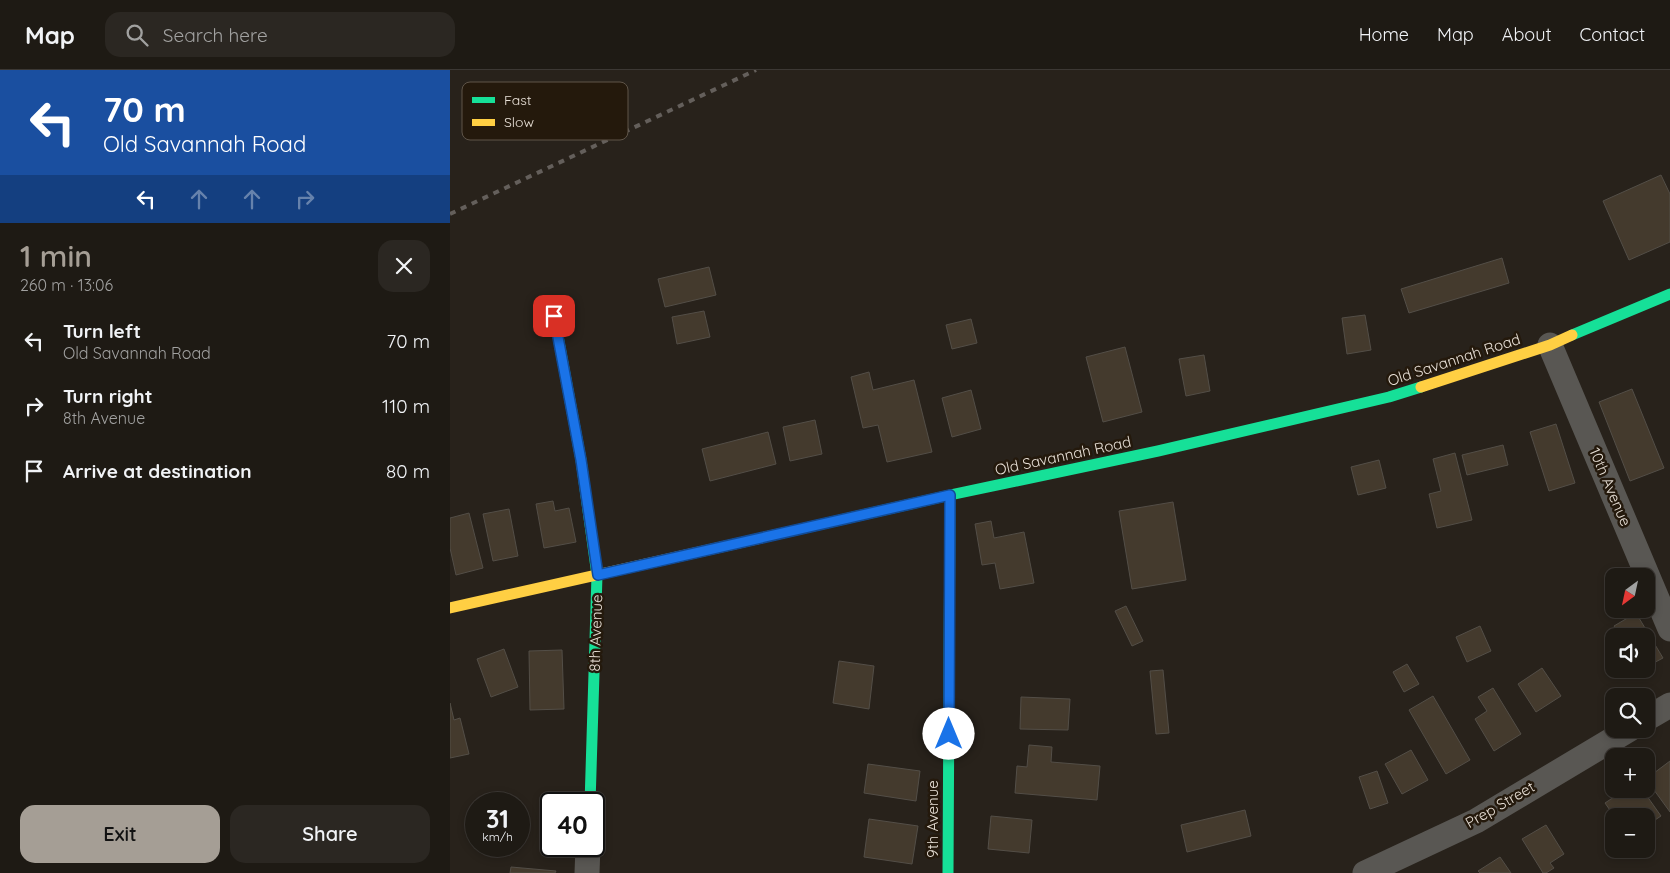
<!DOCTYPE html>
<meta charset="utf-8">
<style>
:root{--surface:#1e1a14;--page:#2b2722;--text:#f1f3f6;--muted:#a1a1a0;--line:#3c3834;--accent:#a59e95}
body{margin:0;font-family:Quicksand,sans-serif;background:var(--page);color:var(--text);height:100vh;display:flex;flex-direction:column;font-size:19px;white-space:nowrap}
*{box-sizing:border-box;margin:0}
p{font-size:16px;color:var(--muted)}
.icon{flex:none;width:28px;height:28px;fill:none;stroke:currentColor;stroke-width:2;stroke-linecap:round;stroke-linejoin:round}
.map{position:relative;flex:1;overflow:hidden}
.drawer{display:flex;flex-direction:column;background:var(--surface);width:450px}
.drawer>*{flex:none}
.guide{background:#1a4fa0;color:#fff;overflow:hidden}
.needle{width:32px;rotate:213deg}
.controls{position:absolute;left:1155px;top:498px;display:grid;gap:10px}
.controls a{display:grid;place-items:center;width:50px;height:50px;border-radius:10px;background:var(--surface);box-shadow:0 2px 8px #0003,0 0 0 1px var(--line);font-size:25px}
.speed{position:absolute;left:15px;top:722px;display:flex;gap:10px;font-size:25px;font-weight:700;text-align:center}
.speed>*{display:grid;place-content:center;width:65px;height:65px;border-radius:50%;background:var(--surface);box-shadow:0 2px 8px #0003,0 0 0 1px var(--line);line-height:1}
.speed small{font-size:12px;font-weight:400}
.speed .limit{border:2px solid #111;border-radius:8px;background:#fff;color:#111}
.pin{position:absolute;display:grid;place-items:center;width:42px;height:42px;color:#fff;margin:-21px;border-radius:10px;box-shadow:0 2px 8px #0006}
.me{position:absolute;width:55px;margin:-28px;rotate:0deg;stroke-linejoin:round;filter:drop-shadow(0 0 4px #0008)}
.turn{display:flex;align-items:center;gap:18px;height:105px;padding:0 20px;font-size:22px}
.turn .icon{width:65px;height:65px;stroke-width:2.5}
.turn b{display:block;font-size:35px;line-height:42px}
.lanes{display:flex;align-items:center;height:48px;padding:0 20px;background:#0003;justify-content:center;gap:25px;direction:ltr}
.lanes .off{opacity:.35}
.round{display:grid;place-items:center;flex:none;width:52px;height:52px;border-radius:15px;background:var(--page)}
.summary{display:flex;align-items:center;justify-content:space-between;height:85px;padding:0 20px}
h1{font-size:30px;font-weight:600;line-height:38px;color:var(--accent)}
.primary-button{display:flex;gap:10px;margin-top:auto;padding:10px 20px}
.primary-button a{flex:1;height:58px;border-radius:15px;background:var(--accent);color:#111;font-size:20px;font-weight:600;line-height:58px;text-align:center}
.primary-button a+a{background:var(--page);color:var(--text)}
ul{padding:0;list-style:none}
li{display:flex;align-items:center;gap:15px;height:65px;padding:0 20px}
li div{flex:1}
li b{display:block;font-size:19px}
li em{font-style:normal}
header{display:flex;align-items:center;gap:30px;box-sizing:border-box;height:70px;padding:0 25px;background:var(--surface);border-bottom:1px solid var(--line)}
header strong{font-size:24px}
nav{display:flex;gap:28px;margin-inline-start:auto;font-size:18px}
.search{width:350px;height:45px;background:var(--page);display:flex;align-items:center;gap:12px;box-sizing:border-box;padding:0 18px;border-radius:15px;color:var(--muted);font-size:19px}
main{display:flex;flex:1;min-height:0}
.map>svg:first-child{display:block}
.building{fill:#443a2d;stroke:#534e47}
.lines{fill:none;stroke-linecap:round;stroke-linejoin:round}
.street{stroke:#595753;stroke-width:25}
.fast{stroke:#16e098;stroke-width:11}
.slow{stroke:#ffcf43;stroke-width:11}
.rail{stroke:#645f5b;stroke-width:4;stroke-dasharray:6 6;stroke-linecap:butt}
.route-casing{stroke:#114b97;stroke-width:12}
.route{stroke:#1a73e8;stroke-width:9}
.labels{text-anchor:middle;stroke-width:5;stroke-linejoin:round;paint-order:stroke}
.street-label{font-size:15px;fill:#e8e0d7;stroke:#24190c}
.key{fill:#24190c;stroke:#5f5549;stroke-width:1}
.key-label{font-size:14px;fill:#e8e0d7}
</style>
<header>
<strong>Map</strong>
<div class="search"><svg class="icon" aria-label="search" viewBox="0 0 24 24"><circle cx="10" cy="10" r="6"/><path d="M15 15l6 6"/></svg>Search here</div>
<nav><a>Home</a><a>Map</a><a>About</a><a>Contact</a></nav>
</header>
<main>
<section class="drawer">
<div class="guide">
<div class="turn"><svg class="icon" aria-label="left" viewBox="0 0 24 24"><path d="M17 20v-9H6M10 6l-5 5 5 5"/></svg><div><b>70 m</b>Old Savannah Road</div></div>
<div class="lanes"><svg class="icon" aria-label="left" viewBox="0 0 24 24"><path d="M17 20v-9H6M10 6l-5 5 5 5"/></svg><svg class="icon off" aria-label="ahead" viewBox="0 0 24 24"><path d="M12 20V5M6 11l6-6 6 6"/></svg><svg class="icon off" aria-label="ahead" viewBox="0 0 24 24"><path d="M12 20V5M6 11l6-6 6 6"/></svg><svg class="icon off" aria-label="right" viewBox="0 0 24 24"><path d="M7 20v-9h11M14 6l5 5-5 5"/></svg></div>
</div>
<div class="summary"><div><h1>1 min</h1><p>260 m · 13:06</p></div><a class="round"><svg class="icon" aria-label="close" viewBox="0 0 24 24"><path d="M6 6l12 12M18 6L6 18"/></svg></a></div>
<ul>
<li><svg class="icon" aria-label="left" viewBox="0 0 24 24"><path d="M17 20v-9H6M10 6l-5 5 5 5"/></svg><div><b>Turn left</b><p>Old Savannah Road</p></div><em>70 m</em></li>
<li><svg class="icon" aria-label="right" viewBox="0 0 24 24"><path d="M7 20v-9h11M14 6l5 5-5 5"/></svg><div><b>Turn right</b><p>8th Avenue</p></div><em>110 m</em></li>
<li><svg class="icon" aria-label="arrive" viewBox="0 0 24 24"><path d="M6 21V4h12l-3 4 3 4H6"/></svg><div><b>Arrive at destination</b></div><em>80 m</em></li>
</ul>
<div class="primary-button"><a>Exit</a><a>Share</a></div>
</section>
<div class="map">
<svg width="1220" height="803" viewBox="0 0 1220 803">
<rect width="100%" height="100%" fill="#28221b"/>
<!-- building -->
<path class="building" d="M 1211,105 L 1220,124 L 1220,172 L 1179,190 L 1153,131 Z
M 1052,188 L 1059,213 L 959,243 L 951,219 Z
M 259,197 L 266,225 L 215,237 L 208,209 Z
M 254,241 L 260,267 L 227,274 L 222,247 Z
M 915,245 L 921,280 L 897,284 L 892,248 Z
M 521,249 L 527,273 L 502,279 L 496,255 Z
M 675,277 L 692,342 L 653,352 L 636,287 Z
M 754,285 L 760,321 L 736,326 L 729,289 Z
M 419,302 L 423,320 L 464,310 L 482,382 L 437,392 L 428,355 L 413,358 L 401,307 Z
M 1182,319 L 1214,398 L 1180,411 L 1149,332 Z
M 521,320 L 531,359 L 502,367 L 492,328 Z
M 365,350 L 372,384 L 340,391 L 333,357 Z
M 1106,354 L 1125,413 L 1099,421 L 1080,362 Z
M 318,362 L 326,394 L 260,411 L 252,379 Z
M 1053,375 L 1058,395 L 1017,405 L 1012,385 Z
M 1005,383 L 1022,450 L 987,458 L 979,424 L 991,421 L 983,389 Z
M 929,390 L 936,418 L 908,425 L 901,397 Z
M 103,431 L 105,441 L 119,438 L 126,472 L 94,478 L 86,434 Z
M 723,432 L 736,510 L 682,519 L 669,441 Z
M 59,439 L 68,486 L 43,491 L 33,444 Z
M 19,443 L 33,498 L 6,505 L 0,478 L 0,448 Z
M 541,451 L 544,468 L 574,462 L 584,513 L 550,519 L 545,493 L 532,495 L 525,454 Z
M 676,536 L 693,571 L 682,576 L 665,541 Z
M 1186,543 L 1213,588 L 1196,597 L 1196,566 L 1170,566 L 1164,556 Z
M 1030,556 L 1041,581 L 1017,592 L 1006,567 Z
M 54,579 L 68,617 L 41,627 L 27,589 Z
M 112,580 L 114,639 L 80,640 L 79,581 Z
M 389,591 L 424,596 L 419,639 L 383,633 Z
M 957,594 L 969,614 L 954,622 L 943,602 Z
M 1092,598 L 1111,626 L 1086,642 L 1068,614 Z
M 713,600 L 719,663 L 706,664 L 700,601 Z
M 1043,618 L 1071,664 L 1044,681 L 1025,649 L 1037,641 L 1028,627 Z
M 983,626 L 1020,690 L 996,704 L 959,640 Z
M 571,627 L 620,629 L 618,660 L 570,659 Z
M 0,633 L 4,650 L 10,648 L 19,684 L 0,688 Z
M 579,675 L 602,677 L 601,692 L 650,696 L 647,730 L 565,723 L 567,696 L 577,697 Z
M 961,680 L 978,710 L 952,724 L 935,694 Z
M 1220,691 L 1220,742 L 1196,709 Z
M 418,694 L 470,701 L 466,731 L 414,723 Z
M 927,701 L 938,733 L 920,739 L 909,707 Z
M 1176,719 L 1192,719 L 1211,746 L 1196,756 L 1196,746 L 1164,746 L 1155,733 Z
M 795,740 L 801,766 L 737,782 L 731,755 Z
M 541,746 L 582,750 L 579,783 L 538,779 Z
M 419,749 L 468,756 L 462,794 L 414,787 Z
M 1096,755 L 1114,784 L 1100,793 L 1104,798 L 1096,803 L 1093,803 L 1072,769 Z
M 1050,787 L 1061,803 L 1030,803 L 1028,801 Z
M 61,797 L 106,801 L 105,803 L 60,803 Z"/>
<g class="lines">
<!-- street -->
<path class="street" d="M 1100,275 L 1220,559
M 1196,649 L 1220,635
M 137,803 L 138,776
M 915,803 L 1026,751 L 1180,659"/>
<!-- fast -->
<path class="fast" d="M 104,245 L 131,390 L 147,505 L 140,734
M 1122,265 L 1220,224
M 333,463 L 500,425 L 708,381 L 939,327 L 971,317
M 498,803 L 500,425"/>
<!-- slow -->
<path class="slow" d="M 971,317 L 1100,275 L 1122,265
M 0,538 L 333,463"/>
<!-- rail -->
<path class="rail" d="M 0,144 L 306,0"/>
</g>
<g class="lines">
<!-- route casing -->
<g class="route-casing">
<path id="route" d="M 104,246 L 131,390 L 148,505 L 500,425 L 499,664"/>
</g>
<!-- route -->
<use href="#route" class="route"/>
</g>
<g class="labels">
<!-- street labels -->
<g class="street-label">
<text transform="translate(1004 290) rotate(-18)" y="5">Old Savannah Road</text>
<text transform="translate(613 386) rotate(-12)" y="5">Old Savannah Road</text>
<text transform="translate(1160 417) rotate(67)" y="5">10th Avenue</text>
<text transform="translate(146 563) rotate(-88)" y="5">8th Avenue</text>
<text transform="translate(1050 735) rotate(-30)" y="5">Prep Street</text>
<text transform="translate(483 749) rotate(-90)" y="5">9th Avenue</text>
</g>
</g>
<!-- legend -->
<rect x="12" y="12" width="166" height="58" rx="8" class="key"/>
<rect x="22" y="27" width="23" height="6" fill="#16e098"/>
<rect x="22" y="49" width="23" height="7" fill="#ffcf43"/>
<g class="key-label">
<text x="54" y="35">Fast</text>
<text x="54" y="57">Slow</text>
</g>
</svg>
<div class="controls">
<a><svg class="needle" viewBox="-14 -14 28 28"><path d="M0-13l5 13h-10z" fill="#e53935"/><path d="M0 13l5-13h-10z" fill="#a1a1a0"/></svg></a>
<a><svg class="icon" aria-label="sound" viewBox="0 0 24 24"><path d="M4 9h4l5-4v14l-5-4H4zM17 9q2 3 0 6"/></svg></a>
<a><svg class="icon" aria-label="search" viewBox="0 0 24 24"><circle cx="10" cy="10" r="6"/><path d="M15 15l6 6"/></svg></a>
<a>+</a>
<a>−</a>
</div>
<div class="speed"><div>31<small>km/h</small></div><div class="limit">40</div></div>
<div class="pin" style="left:104px;top:246px;background:#d93025"><svg class="icon" aria-label="arrive" viewBox="0 0 24 24"><path d="M6 21V4h12l-3 4 3 4H6"/></svg></div>
<svg class="me" style="left:499px;top:664px" viewBox="-20 -20 40 40"><circle r="19" fill="#fff"/><path d="M0-13L10 11 0 6-10 11z" fill="#1a73e8"/></svg>
</div>
</main>
